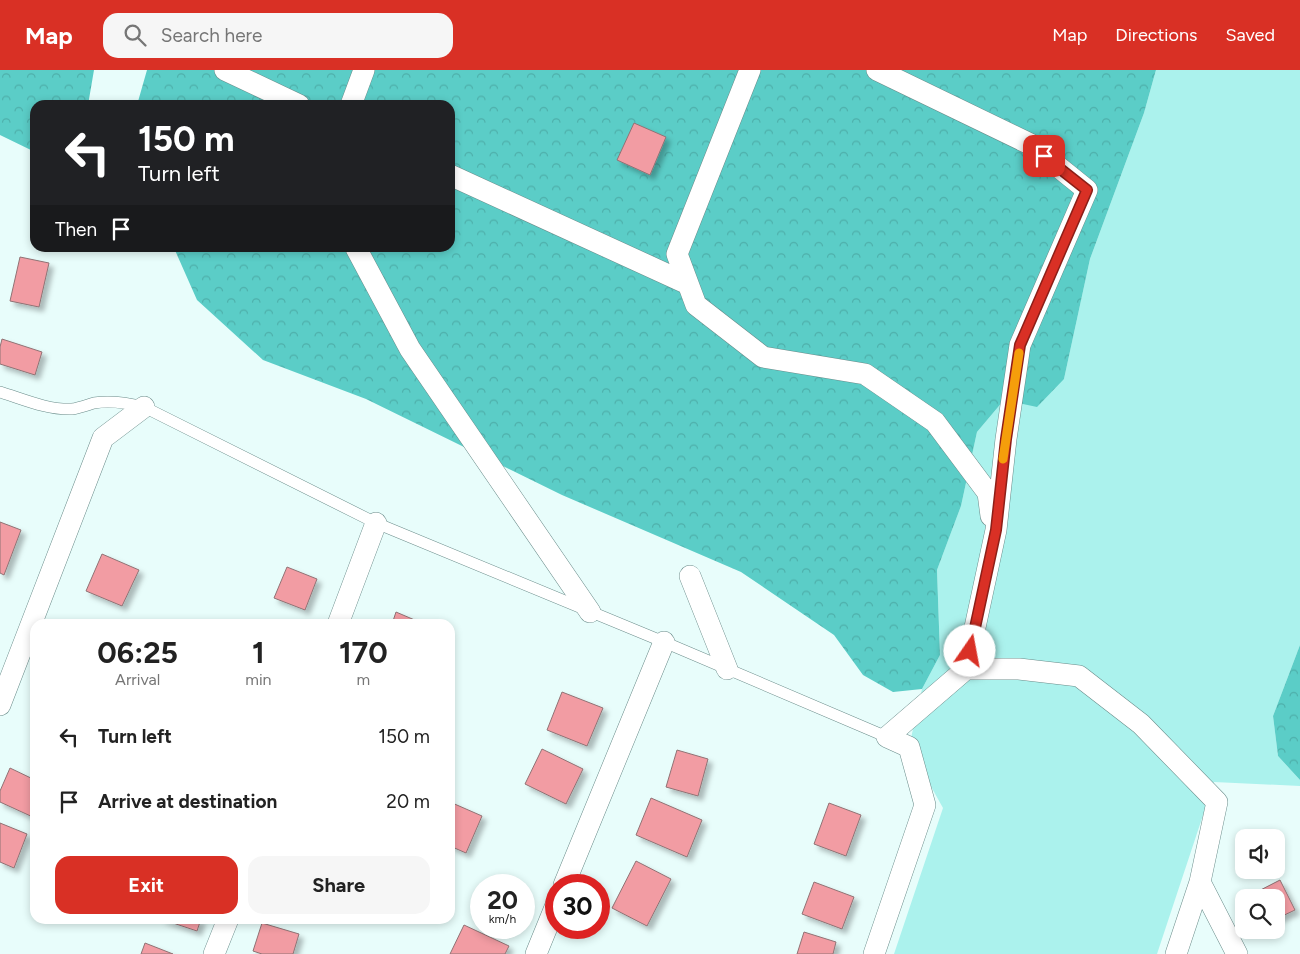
<!DOCTYPE html>
<style>
:root{--surface:#fff;--page:#f6f6f6;--text:#222;--muted:#767676;--accent:#d93025}
body{margin:0;font-family:Figtree,sans-serif;background:var(--page);color:var(--text);height:100vh;display:flex;flex-direction:column;font-size:19px;white-space:nowrap}
*{box-sizing:border-box;margin:0}
p{font-size:16px;color:var(--muted)}
.icon{flex:none;width:28px;height:28px;fill:none;stroke:currentColor;stroke-width:2;stroke-linecap:round;stroke-linejoin:round}
.map{position:relative;flex:1;overflow:hidden}
.drawer{position:absolute;left:30px;top:549px;width:425px;height:305px;display:flex;flex-direction:column;background:var(--surface);border-radius:15px;box-shadow:0 2px 8px #0003}
.drawer>*{flex:none}
.banner{position:absolute;left:30px;top:30px;width:425px;height:152px;border-radius:15px;box-shadow:0 2px 8px #0003;background:#202124;color:#fff;overflow:hidden}
.fabs{position:absolute;left:1235px;top:759px;display:grid;gap:10px}
.fabs a{display:grid;place-items:center;width:50px;height:50px;border-radius:10px;background:var(--surface);box-shadow:0 2px 8px #0003;font-size:25px}
.speed{position:absolute;left:470px;top:804px;display:flex;gap:10px;font-size:25px;font-weight:700;text-align:center}
.speed>*{display:grid;place-content:center;width:65px;height:65px;border-radius:50%;background:var(--surface);box-shadow:0 2px 8px #0003;line-height:1}
.speed small{font-size:12px;font-weight:400}
.speed .limit{border:8px solid #d22;background:#fff;color:#111}
.pin{position:absolute;display:grid;place-items:center;width:42px;height:42px;color:#fff;margin:-21px;border-radius:10px;box-shadow:0 2px 8px #0006}
.me{position:absolute;width:55px;margin:-28px;rotate:12deg;stroke-linejoin:round;filter:drop-shadow(0 0 4px #0008)}
.turn{display:flex;align-items:center;gap:18px;height:105px;padding:0 25px;font-size:22px}
.turn .icon{width:65px;height:65px;stroke-width:2.5}
.turn b{display:block;font-size:35px;line-height:42px}
.then{display:flex;align-items:center;height:48px;padding:0 25px;background:#0003;gap:10px;font-size:19px}
.eta{display:flex;justify-content:space-evenly;align-items:center;height:85px;text-align:center}
.eta b{font-size:30px;font-weight:700;line-height:35px}
.button{display:flex;gap:10px;margin-top:auto;padding:10px 25px}
.button a{flex:1;height:58px;border-radius:15px;background:var(--accent);color:#fff;font-size:20px;font-weight:700;line-height:58px;text-align:center}
.button a+a{background:var(--page);color:var(--text)}
ul{padding:0;list-style:none}
li{display:flex;align-items:center;gap:15px;height:65px;padding:0 25px}
li div{flex:1}
li b{display:block;font-size:19px}
li em{font-style:normal}
header{display:flex;align-items:center;gap:30px;box-sizing:border-box;height:70px;padding:0 25px;background:var(--accent);color:#fff}
header strong{font-size:24px}
nav{display:flex;gap:28px;margin-inline-start:auto;font-size:18px}
.search{width:350px;height:45px;background:var(--page);display:flex;align-items:center;gap:12px;box-sizing:border-box;padding:0 18px;border-radius:15px;color:var(--muted);font-size:19px}
.map>svg:first-child{display:block}
.grass{fill:#abf2ed}
.forest{fill:url(#forest-crowns)}
.building{fill:#f29ca3;stroke:#907274;filter:url(#shadow)}
.lines{fill:none;stroke-linecap:round;stroke-linejoin:round}
.lane-casing{stroke:#6a8c8a;stroke-width:12}
.street-casing{stroke:#6a8c8a;stroke-width:22}
.lane{stroke:#fff;stroke-width:11}
.street{stroke:#fff;stroke-width:21}
.route-casing{stroke:#8d1f18;stroke-width:12}
.route{stroke:#d93025;stroke-width:9}
.slow{stroke:#f59e0b;stroke-width:9}
</style>
<header>
<strong>Map</strong>
<div class="search"><svg class="icon" aria-label="search" viewBox="0 0 24 24"><circle cx="10" cy="10" r="6"/><path d="M15 15l6 6"/></svg>Search here</div>
<nav><a>Map</a><a>Directions</a><a>Saved</a></nav>
</header>
<div class="map">
<svg width="1300" height="884" viewBox="0 0 1300 884">
<defs>
<pattern id="forest-crowns" width="20" height="18" patternUnits="userSpaceOnUse" patternTransform="scale(1.25)"><rect width="20" height="18" fill="#5bcdc7"/><path d="M2 6a3 3 0 1 1 6 0M12 15a3 3 0 1 1 6 0" fill="none" stroke="#4eafaa"/></pattern>
<filter id="shadow"><feDropShadow dx="4.5" dy="4.5" stdDeviation="2.5" flood-color="#0004"/></filter>
</defs>
<rect width="100%" height="100%" fill="#e8fdfb"/>
<!-- grass -->
<path class="grass" d="M 1156,0 L 1300,0 L 1300,575 L 1273,646 L 1278,686 L 1300,710 L 1300,716 L 1214,712 L 1157,884 L 894,884 L 943,738 L 909,677 L 922,619 L 940,585 L 937,500 L 961,436 L 977,362 L 1004,330 L 1064,309 L 1090,189 L 1144,43 Z"/>
<!-- forest -->
<path class="forest" d="M 0,0 L 94,0 L 88,35 L 35,35 L 35,82 L 0,65 Z
M 147,0 L 1156,0 L 1144,43 L 1090,189 L 1064,309 L 1037,337 L 1004,330 L 977,362 L 961,436 L 937,500 L 940,585 L 922,619 L 893,622 L 863,605 L 834,565 L 741,502 L 562,425 L 366,329 L 263,290 L 197,230 L 174,178 L 450,178 L 450,35 L 137,35 Z
M 1300,575 L 1300,710 L 1278,686 L 1273,646 Z"/>
<!-- building -->
<path class="building" d="M 634,53 L 666,67 L 650,105 L 617,90 Z
M 20,187 L 49,193 L 39,237 L 10,231 Z
M 2,269 L 42,282 L 35,305 L 0,294 L 0,277 Z
M 0,452 L 21,460 L 4,505 L 0,503 Z
M 102,484 L 139,500 L 122,536 L 86,521 Z
M 287,497 L 317,509 L 305,540 L 274,528 Z
M 396,542 L 424,554 L 392,554 Z
M 562,622 L 603,638 L 587,676 L 547,660 Z
M 542,679 L 583,699 L 566,734 L 525,714 Z
M 677,680 L 708,689 L 698,726 L 666,717 Z
M 10,698 L 35,710 L 35,748 L 0,732 L 0,721 Z
M 651,728 L 702,750 L 687,787 L 636,765 Z
M 450,732 L 482,746 L 466,783 L 450,776 Z
M 829,733 L 861,745 L 846,786 L 814,774 Z
M 0,753 L 27,764 L 14,798 L 0,792 Z
M 636,791 L 671,809 L 647,856 L 612,838 Z
M 1280,810 L 1295,840 L 1276,849 L 1276,828 L 1245,828 Z
M 814,812 L 854,827 L 842,859 L 802,844 Z
M 161,849 L 201,849 L 197,861 Z
M 262,853 L 299,864 L 293,884 L 262,884 L 253,881 Z
M 464,855 L 509,876 L 505,884 L 450,884 Z
M 804,862 L 836,872 L 833,884 L 797,884 Z
M 145,873 L 173,884 L 141,884 Z"/>
<g class="lines">
<!-- lane casing -->
<g class="lane-casing">
<path id="lane" d="M 0,322 C 23,329 47,340 72,339 C 79,338 87,335 94,333 C 111,330 128,333 144,337 L 376,453 L 664,572 L 887,667"/>
</g>
<!-- street casing -->
<g class="street-casing">
<path id="street" d="M 225,0 L 299,35
M 750,0 L 677,184 L 696,235 L 763,287 L 865,304 L 935,352 L 988,423 L 991,446
M 351,35 L 364,0
M 450,105 L 688,214
M 356,178 L 410,279 L 590,542
M 690,506 L 727,599
M 338,554 L 376,453
M 966,599 L 1019,599 L 1079,606 L 1141,654 L 1217,732 L 1200,812 L 1237,884
M 0,635 L 103,368 L 144,337
M 564,815 L 664,572
M 214,884 L 228,849
M 536,884 L 556,835
M 874,884 L 925,735 L 909,677 L 887,667 L 966,599 L 996,460 L 1006,369 L 1020,275 L 1087,120 L 1030,74 L 877,0
M 1176,884 L 1200,812"/>
</g>
<!-- lane -->
<use href="#lane" class="lane"/>
<!-- street -->
<use href="#street" class="street"/>
</g>
<g class="lines">
<!-- route casing -->
<g class="route-casing">
<path id="route" d="M 970,581 L 996,460 L 1006,369 L 1020,275 L 1087,120 L 1044,86"/>
</g>
<!-- route -->
<use href="#route" class="route"/>
<!-- slow -->
<path class="slow" d="M 1003,389 L 1019,283"/>
</g>
</svg>
<div class="fabs">
<a><svg class="icon" aria-label="sound" viewBox="0 0 24 24"><path d="M4 9h4l5-4v14l-5-4H4zM17 9q2 3 0 6"/></svg></a>
<a><svg class="icon" aria-label="search" viewBox="0 0 24 24"><circle cx="10" cy="10" r="6"/><path d="M15 15l6 6"/></svg></a>
</div>
<div class="speed"><div>20<small>km/h</small></div><div class="limit">30</div></div>
<div class="pin" style="left:1044px;top:86px;background:#d93025"><svg class="icon" aria-label="arrive" viewBox="0 0 24 24"><path d="M6 21V4h12l-3 4 3 4H6"/></svg></div>
<svg class="me" style="left:970px;top:581px" viewBox="-20 -20 40 40"><circle r="19" fill="#fff"/><path d="M0-13L10 11 0 6-10 11z" fill="#d93025"/></svg>
<div class="banner">
<div class="turn"><svg class="icon" aria-label="left" viewBox="0 0 24 24"><path d="M17 20v-9H6M10 6l-5 5 5 5"/></svg><div><b>150 m</b>Turn left</div></div>
<div class="then">Then<svg class="icon" aria-label="arrive" viewBox="0 0 24 24"><path d="M6 21V4h12l-3 4 3 4H6"/></svg></div>
</div>
<section class="drawer">
<div class="eta">
<div><b>06:25</b><p>Arrival</p></div>
<div><b>1</b><p>min</p></div>
<div><b>170</b><p>m</p></div>
</div>
<ul>
<li><svg class="icon" aria-label="left" viewBox="0 0 24 24"><path d="M17 20v-9H6M10 6l-5 5 5 5"/></svg><div><b>Turn left</b></div><em>150 m</em></li>
<li><svg class="icon" aria-label="arrive" viewBox="0 0 24 24"><path d="M6 21V4h12l-3 4 3 4H6"/></svg><div><b>Arrive at destination</b></div><em>20 m</em></li>
</ul>
<div class="button"><a>Exit</a><a>Share</a></div>
</section>
</div>
